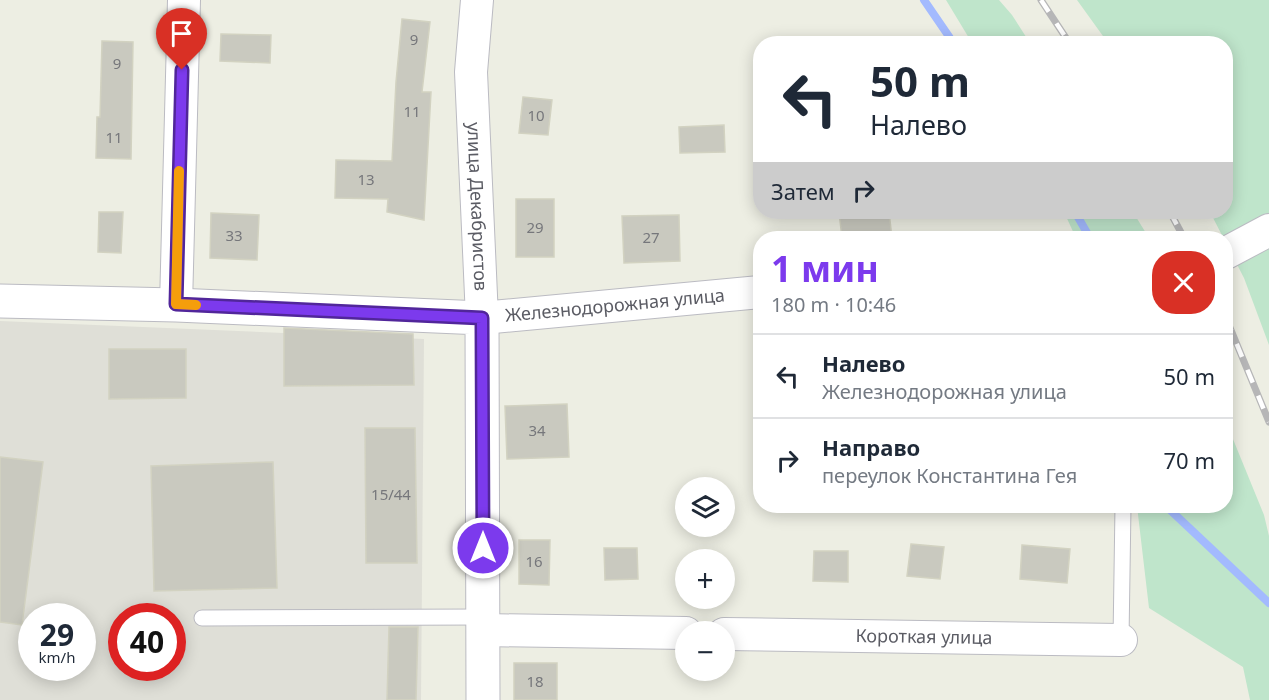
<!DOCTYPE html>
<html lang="ru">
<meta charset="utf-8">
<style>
:root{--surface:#fff;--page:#f2f2f3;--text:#1f2937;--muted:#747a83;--line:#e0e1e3;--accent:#7c3aed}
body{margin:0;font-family:"Noto Sans",sans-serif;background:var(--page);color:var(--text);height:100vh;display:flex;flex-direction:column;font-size:22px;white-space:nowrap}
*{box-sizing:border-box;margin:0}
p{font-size:20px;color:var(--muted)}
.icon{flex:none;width:33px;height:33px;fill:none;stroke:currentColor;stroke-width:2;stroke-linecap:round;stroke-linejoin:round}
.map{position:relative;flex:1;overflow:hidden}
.sheet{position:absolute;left:753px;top:231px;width:480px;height:282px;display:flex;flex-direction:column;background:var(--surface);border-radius:24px;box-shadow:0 3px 15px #0003}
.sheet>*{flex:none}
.hud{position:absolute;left:753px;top:36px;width:480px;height:183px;border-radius:24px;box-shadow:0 3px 15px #0003;background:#fff;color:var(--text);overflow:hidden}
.tools{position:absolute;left:675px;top:477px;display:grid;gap:12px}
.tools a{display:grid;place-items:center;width:60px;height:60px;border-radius:50%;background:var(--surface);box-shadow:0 3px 15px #0003;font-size:30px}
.speed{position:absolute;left:18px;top:603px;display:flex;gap:12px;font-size:30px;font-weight:700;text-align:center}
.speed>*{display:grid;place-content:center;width:78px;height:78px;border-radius:50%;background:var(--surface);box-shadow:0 3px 15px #0003;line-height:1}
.speed small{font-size:15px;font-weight:400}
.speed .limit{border:9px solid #d22;background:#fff;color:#111}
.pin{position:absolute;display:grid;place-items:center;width:51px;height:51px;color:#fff;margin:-62px -26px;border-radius:50% 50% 50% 0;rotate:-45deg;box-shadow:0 0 6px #0007}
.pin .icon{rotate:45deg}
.me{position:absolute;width:66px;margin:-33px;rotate:0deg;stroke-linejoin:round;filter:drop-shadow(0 0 4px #0008)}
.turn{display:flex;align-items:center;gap:21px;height:126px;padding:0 18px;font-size:27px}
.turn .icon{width:78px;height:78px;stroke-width:2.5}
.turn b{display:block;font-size:42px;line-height:51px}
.then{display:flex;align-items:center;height:57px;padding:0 18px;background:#0003;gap:12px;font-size:22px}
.round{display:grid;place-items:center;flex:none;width:63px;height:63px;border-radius:24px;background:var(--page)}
.head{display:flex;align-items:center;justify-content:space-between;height:102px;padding:0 18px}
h1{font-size:36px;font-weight:700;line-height:45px;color:var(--accent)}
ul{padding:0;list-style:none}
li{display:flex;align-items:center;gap:18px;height:84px;padding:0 18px;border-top:2px solid var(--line)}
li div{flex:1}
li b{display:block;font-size:22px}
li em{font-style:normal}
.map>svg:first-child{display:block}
.industrial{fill:#dfdfd7;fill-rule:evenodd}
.green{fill:#bfe5cb}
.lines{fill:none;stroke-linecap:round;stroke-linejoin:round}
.stream{stroke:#a3bafe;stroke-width:8}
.building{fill:#c9c9bf;stroke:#d2d2c1;stroke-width:1.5}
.service-casing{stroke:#bbbbc2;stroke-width:17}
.minor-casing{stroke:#bbbbc2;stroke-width:34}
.tertiary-casing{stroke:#bbbbc2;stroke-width:35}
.service{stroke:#fff;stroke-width:15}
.minor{stroke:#fff;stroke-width:32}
.tertiary{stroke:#fff;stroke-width:33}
.rail-casing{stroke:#b6b6b7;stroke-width:7}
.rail{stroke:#fff;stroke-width:4.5;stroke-dasharray:14;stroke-linecap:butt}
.route-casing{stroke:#51269a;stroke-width:15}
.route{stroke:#7c3aed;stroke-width:10}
.slow{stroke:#f59e0b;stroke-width:10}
.labels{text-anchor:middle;stroke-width:4.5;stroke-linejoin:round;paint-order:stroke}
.number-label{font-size:15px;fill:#76777b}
.street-label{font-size:18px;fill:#5b5c64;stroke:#fff}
</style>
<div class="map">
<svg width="1269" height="700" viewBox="0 0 1269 700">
<rect width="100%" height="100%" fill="#edeee3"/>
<!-- industrial -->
<path class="industrial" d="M 0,321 L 424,339 L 421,700 L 0,700 ZM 32,616 L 82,616 L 82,668 L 32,668 ZM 122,616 L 172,616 L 172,668 L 122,668 Z"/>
<!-- green -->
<path class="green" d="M 946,0 L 999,0 L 1012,15 L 1030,43 L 972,43 Z
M 1077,0 L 1269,0 L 1269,345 L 1244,278 L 1210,212 L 1226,212 L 1226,44 L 1108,43 Z
M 1064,212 L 1133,212 L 1149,238 L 1076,238 Z
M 1226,422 L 1264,515 L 1269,536 L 1269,700 L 1250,700 L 1243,667 L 1149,608 L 1137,506 L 1226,506 Z"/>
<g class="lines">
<!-- stream -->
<path class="stream" d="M 924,0 L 950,38 L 955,44
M 1075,212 L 1090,238
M 1166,506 L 1269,603"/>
</g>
<!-- building -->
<path class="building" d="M 402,19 L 430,22 L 422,92 L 431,92 L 424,220 L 387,212 L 388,199 L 335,198 L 336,160 L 392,161 L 396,82 Z
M 221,34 L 271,35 L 270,63 L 220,61 Z
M 102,41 L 133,42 L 131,159 L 96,158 L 97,117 L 100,117 Z
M 523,97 L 552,100 L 548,135 L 519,133 Z
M 724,125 L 725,152 L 680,153 L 679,127 Z
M 516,199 L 554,199 L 554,257 L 516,257 Z
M 99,212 L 123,212 L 121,253 L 98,252 Z
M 839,212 L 889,212 L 892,238 L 842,238 Z
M 211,213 L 259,215 L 257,260 L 210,258 Z
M 679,215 L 680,261 L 624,263 L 622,216 Z
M 284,328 L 413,334 L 414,385 L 284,386 Z
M 109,349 L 186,349 L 186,398 L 109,399 Z
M 567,404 L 569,457 L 507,459 L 505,406 Z
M 365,428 L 415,428 L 417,563 L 366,563 Z
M 0,457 L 43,462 L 22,625 L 0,622 Z
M 273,462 L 277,588 L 154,591 L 151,466 Z
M 519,540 L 550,540 L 549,585 L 519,584 Z
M 911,544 L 944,547 L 940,579 L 907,576 Z
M 1022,545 L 1070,549 L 1067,583 L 1020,579 Z
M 604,548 L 637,548 L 638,579 L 605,580 Z
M 814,551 L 848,551 L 848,582 L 813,581 Z
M 389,627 L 418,627 L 416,700 L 387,700 Z
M 514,663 L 557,663 L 557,700 L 514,700 Z"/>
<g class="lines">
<!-- service casing -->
<g class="service-casing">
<path id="service" d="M 202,618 L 483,617
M 1121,640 L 1123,506"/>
</g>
<!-- minor casing -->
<g class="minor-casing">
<g id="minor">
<path id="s1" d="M 477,0 L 471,72 L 482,318 L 760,292"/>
<path d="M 1226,253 L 1269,230"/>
<path d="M 176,305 L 184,0"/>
<path d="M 483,630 L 686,633"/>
<path id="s2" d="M 724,634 L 1121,640"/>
</g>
</g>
<!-- tertiary casing -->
<g class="tertiary-casing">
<path id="tertiary" d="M 0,301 L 176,305 L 482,318 L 483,700"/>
</g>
<!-- service -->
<use href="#service" class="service"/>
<!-- minor -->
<use href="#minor" class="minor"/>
<!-- tertiary -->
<use href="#tertiary" class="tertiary"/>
<!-- rail casing -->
<g class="rail-casing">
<path id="rail" d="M 1041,0 L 1070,44
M 1170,212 L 1184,238
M 1226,318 L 1269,422"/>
</g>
<!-- rail -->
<use href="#rail" class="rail"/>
</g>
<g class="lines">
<!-- route casing -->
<g class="route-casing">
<path id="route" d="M 182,70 L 176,304 L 482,318 L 483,548"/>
</g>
<!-- route -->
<use href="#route" class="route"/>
<!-- slow -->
<path class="slow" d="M 179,171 L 176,304 L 196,305"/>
</g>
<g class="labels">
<!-- number labels -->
<g class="number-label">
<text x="414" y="45">9</text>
<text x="117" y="69">9</text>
<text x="412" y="117">11</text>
<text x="536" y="121">10</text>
<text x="114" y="143">11</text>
<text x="366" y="185">13</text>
<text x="535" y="233">29</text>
<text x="234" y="241">33</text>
<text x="651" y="243">27</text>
<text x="537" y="436">34</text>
<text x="391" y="500">15/44</text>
<text x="534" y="567">16</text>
<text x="535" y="687">18</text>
</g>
<!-- street labels -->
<g class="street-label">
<text dy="6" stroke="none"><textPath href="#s1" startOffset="207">улица Декабристов</textPath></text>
<text dy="6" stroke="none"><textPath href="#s1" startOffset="452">Железнодорожная улица</textPath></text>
<text dy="6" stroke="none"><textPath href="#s2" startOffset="200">Короткая улица</textPath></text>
</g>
</g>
</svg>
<div class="tools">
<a><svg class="icon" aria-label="layers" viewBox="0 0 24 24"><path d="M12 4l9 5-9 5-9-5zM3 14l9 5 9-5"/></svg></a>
<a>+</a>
<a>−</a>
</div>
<div class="speed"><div>29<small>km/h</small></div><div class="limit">40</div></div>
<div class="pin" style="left:182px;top:70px;background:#d93025"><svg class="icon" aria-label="arrive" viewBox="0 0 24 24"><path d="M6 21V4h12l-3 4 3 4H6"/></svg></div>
<svg class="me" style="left:483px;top:548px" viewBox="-20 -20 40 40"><circle r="17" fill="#7c3aed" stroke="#fff" stroke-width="3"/><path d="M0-11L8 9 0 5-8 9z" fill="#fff"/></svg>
<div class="hud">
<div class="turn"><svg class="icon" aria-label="left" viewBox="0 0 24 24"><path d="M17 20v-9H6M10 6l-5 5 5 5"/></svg><div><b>50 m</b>Налево</div></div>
<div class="then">Затем<svg class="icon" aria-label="right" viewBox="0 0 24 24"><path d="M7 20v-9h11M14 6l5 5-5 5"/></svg></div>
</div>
<section class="sheet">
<div class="head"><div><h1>1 мин</h1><p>180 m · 10:46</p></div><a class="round" style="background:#d93025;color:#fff"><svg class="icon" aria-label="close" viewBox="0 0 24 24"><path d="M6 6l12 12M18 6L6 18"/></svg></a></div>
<ul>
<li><svg class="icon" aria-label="left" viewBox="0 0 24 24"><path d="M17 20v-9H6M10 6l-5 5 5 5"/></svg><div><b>Налево</b><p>Железнодорожная улица</p></div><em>50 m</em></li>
<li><svg class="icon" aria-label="right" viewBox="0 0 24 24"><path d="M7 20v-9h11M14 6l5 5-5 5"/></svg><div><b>Направо</b><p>переулок Константина Гея</p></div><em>70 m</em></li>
</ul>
</section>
</div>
